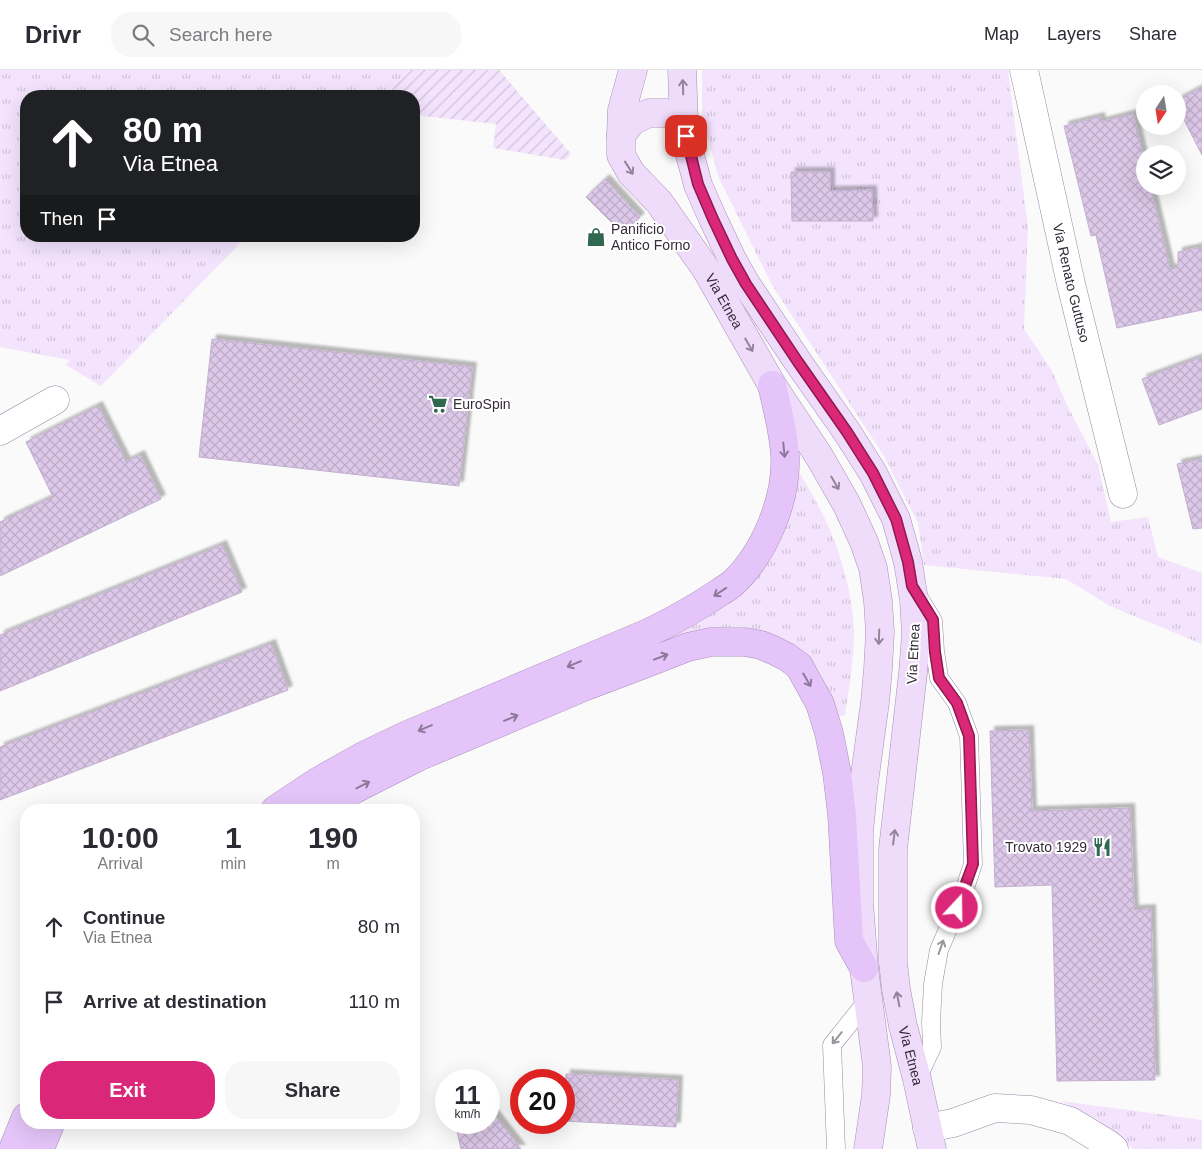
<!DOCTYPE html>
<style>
:root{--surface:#fff;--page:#f7f7f7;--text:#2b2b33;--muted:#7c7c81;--line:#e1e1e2;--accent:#db2777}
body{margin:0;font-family:Arial,sans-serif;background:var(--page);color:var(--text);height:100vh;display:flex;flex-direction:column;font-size:19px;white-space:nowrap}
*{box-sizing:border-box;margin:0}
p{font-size:16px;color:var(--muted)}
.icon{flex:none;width:28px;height:28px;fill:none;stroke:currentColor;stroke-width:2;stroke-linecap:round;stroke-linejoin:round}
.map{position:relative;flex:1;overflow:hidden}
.drawer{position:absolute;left:20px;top:734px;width:400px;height:325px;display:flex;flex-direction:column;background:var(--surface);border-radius:20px;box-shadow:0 5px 20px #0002}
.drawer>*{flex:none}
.hud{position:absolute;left:20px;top:20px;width:400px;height:152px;border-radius:20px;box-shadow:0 5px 20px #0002;background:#202124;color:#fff;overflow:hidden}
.needle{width:32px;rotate:192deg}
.tools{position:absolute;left:1136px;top:15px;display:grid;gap:10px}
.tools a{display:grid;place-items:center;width:50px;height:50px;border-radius:50%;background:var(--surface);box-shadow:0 5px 20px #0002;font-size:25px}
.speed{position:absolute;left:435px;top:999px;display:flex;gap:10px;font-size:25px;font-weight:700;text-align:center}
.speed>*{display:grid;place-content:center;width:65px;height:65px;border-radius:50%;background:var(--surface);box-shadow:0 5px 20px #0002;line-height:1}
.speed small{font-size:12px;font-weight:400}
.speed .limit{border:8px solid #d22;background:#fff;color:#111}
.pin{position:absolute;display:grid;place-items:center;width:42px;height:42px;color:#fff;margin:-21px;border-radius:10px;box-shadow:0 2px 8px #0006}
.me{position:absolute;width:55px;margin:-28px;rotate:21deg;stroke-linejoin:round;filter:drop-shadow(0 0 4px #0008)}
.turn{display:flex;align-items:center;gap:18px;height:105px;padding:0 20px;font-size:22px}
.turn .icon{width:65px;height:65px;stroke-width:2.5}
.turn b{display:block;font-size:35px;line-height:42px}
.then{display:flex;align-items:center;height:48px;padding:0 20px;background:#0003;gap:10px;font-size:19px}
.eta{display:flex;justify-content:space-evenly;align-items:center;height:85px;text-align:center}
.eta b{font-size:30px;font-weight:800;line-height:35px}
.primary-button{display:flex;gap:10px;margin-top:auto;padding:10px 20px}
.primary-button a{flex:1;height:58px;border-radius:20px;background:var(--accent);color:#fff;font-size:20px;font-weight:800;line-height:58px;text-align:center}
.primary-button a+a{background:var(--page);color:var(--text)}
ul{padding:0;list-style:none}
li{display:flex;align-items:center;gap:15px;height:75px;padding:0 20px}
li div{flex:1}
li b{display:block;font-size:19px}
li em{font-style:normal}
header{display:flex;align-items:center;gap:30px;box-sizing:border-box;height:70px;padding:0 25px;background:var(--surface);border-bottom:1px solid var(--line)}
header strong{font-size:24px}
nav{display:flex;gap:28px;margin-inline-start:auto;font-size:18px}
.search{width:350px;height:45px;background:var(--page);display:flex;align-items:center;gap:12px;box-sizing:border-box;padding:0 18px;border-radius:20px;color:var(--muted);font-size:19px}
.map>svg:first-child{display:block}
.grass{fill:url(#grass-tufts)}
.garden{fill:url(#garden-furrows)}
.building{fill:url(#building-cross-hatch);stroke:#c3afcf;filter:url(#shadow)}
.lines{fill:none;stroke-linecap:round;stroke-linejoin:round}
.service-casing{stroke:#9b88a6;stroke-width:19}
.minor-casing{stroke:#9b88a6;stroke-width:29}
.primary-casing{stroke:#a78fb6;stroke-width:29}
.motorway-casing{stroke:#a78fb6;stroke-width:29}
.service{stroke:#fff;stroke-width:18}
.minor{stroke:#fff;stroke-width:28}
.primary{stroke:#efdcfb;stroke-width:28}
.motorway{stroke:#e5c5f9;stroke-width:28}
.oneway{stroke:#92849a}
.oneway2{stroke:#8c7899}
.oneway3{stroke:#9a969c}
.route-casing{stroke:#8e194d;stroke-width:12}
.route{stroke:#db2777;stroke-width:9}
.labels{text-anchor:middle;stroke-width:4;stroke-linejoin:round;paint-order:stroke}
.poi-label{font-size:14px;fill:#342c39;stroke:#fff;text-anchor:start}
.street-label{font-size:14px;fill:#342c39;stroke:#fff}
</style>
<header>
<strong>Drivr</strong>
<div class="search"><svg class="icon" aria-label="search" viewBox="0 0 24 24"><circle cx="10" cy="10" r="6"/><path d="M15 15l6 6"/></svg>Search here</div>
<nav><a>Map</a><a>Layers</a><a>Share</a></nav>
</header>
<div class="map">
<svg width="1202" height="1079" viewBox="0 0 1202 1079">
<defs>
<pattern id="grass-tufts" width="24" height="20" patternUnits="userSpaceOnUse" patternTransform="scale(1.25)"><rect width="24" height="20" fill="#f3e3fd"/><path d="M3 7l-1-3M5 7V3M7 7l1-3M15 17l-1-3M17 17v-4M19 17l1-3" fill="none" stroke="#d1c3da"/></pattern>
<pattern id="garden-furrows" width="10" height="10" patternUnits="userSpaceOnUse" patternTransform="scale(1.25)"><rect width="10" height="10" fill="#f3e3fd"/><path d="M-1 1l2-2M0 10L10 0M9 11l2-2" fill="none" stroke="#d1c3da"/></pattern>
<pattern id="building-cross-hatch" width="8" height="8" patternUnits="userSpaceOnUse" patternTransform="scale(1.25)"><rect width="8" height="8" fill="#dcc8e8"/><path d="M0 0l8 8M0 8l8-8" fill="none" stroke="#bdacc8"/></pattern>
<filter id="shadow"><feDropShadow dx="4.5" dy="-4.5" stdDeviation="1" flood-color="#0004"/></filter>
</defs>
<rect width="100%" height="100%" fill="#fafafa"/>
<!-- grass -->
<path class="grass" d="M 0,0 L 410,0 L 384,26 L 26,26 L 26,166 L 247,166 L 101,316 L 66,295 L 70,290 L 0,277 Z
M 702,0 L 1008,0 L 1028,158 L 1024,259 L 1052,301 L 1067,335 L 1098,395 L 1111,452 L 1148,447 L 1158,487 L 1202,503 L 1202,574 L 1110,536 L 1066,509 L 924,495 L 918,453 L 884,386 L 772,215 L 718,106 L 702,44 Z
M 797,399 C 805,412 813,425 820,439 C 838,472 853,523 854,561 C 854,589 849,617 845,645 L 836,647 C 831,632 827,615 819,601 C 812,590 801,582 791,575 C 745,545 707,559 659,572 L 699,553 L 741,525 L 757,503 Z
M 1061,1031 L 1202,1050 L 1202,1079 L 1133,1079 L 1098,1050 Z"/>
<!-- garden -->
<path class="garden" d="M 410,0 L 499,0 L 571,84 L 565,90 L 493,78 L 496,54 L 415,45 L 414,56 L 414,26 L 384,26 Z"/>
<!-- building -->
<path class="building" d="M 1202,17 L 1202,85 L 1178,38 L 1178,30 Z
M 1133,44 L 1145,95 L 1145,116 L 1150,116 L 1170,199 L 1178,198 L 1178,182 L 1202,177 L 1202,240 L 1117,258 L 1096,165 L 1091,166 L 1064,56 L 1100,47 L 1101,52 Z
M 791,102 L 830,102 L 830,121 L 872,120 L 873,151 L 792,151 Z
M 605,109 L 640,147 L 623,163 L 613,152 L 612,153 L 586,127 Z
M 212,269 L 472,297 L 459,416 L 199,387 Z
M 1202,287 L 1202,339 L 1159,355 L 1142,309 Z
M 98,336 L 126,392 L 140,385 L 161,429 L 0,506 L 0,452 L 53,427 L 26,372 Z
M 1202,389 L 1202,458 L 1193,459 L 1177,394 Z
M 222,475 L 242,522 L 0,621 L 0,565 Z
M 271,574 L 288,620 L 0,730 L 0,677 Z
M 1029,660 L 1032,741 L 1130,738 L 1134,840 L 1151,839 L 1155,1010 L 1057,1011 L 1052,815 L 995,817 L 990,661 Z
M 566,1004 L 678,1010 L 676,1057 L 564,1051 Z
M 489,1037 L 496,1047 L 521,1079 L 461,1079 L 455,1052 L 489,1052 Z"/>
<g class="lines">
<!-- service casing -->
<g class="service-casing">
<path id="service" d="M 916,523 L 933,551 L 935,581 L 939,608 L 957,633 L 969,666 L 973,794 L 963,824 L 939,880 L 933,914 L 931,952 L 932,977 L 917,1009
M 836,1079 L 832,975 L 868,930"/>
</g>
<!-- minor casing -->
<g class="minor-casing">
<g id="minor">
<path id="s1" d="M 1024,0 L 1071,214 L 1123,424"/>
<path d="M 0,361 L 55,330"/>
<path d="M 927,1058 L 953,1053 L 995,1038 L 1031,1040 L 1070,1051 L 1108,1074 L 1114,1079"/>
</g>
</g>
<!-- primary casing -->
<g class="primary-casing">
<g id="primary">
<path id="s2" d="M 633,0 L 622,40 L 621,65 L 621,85 L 631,103 L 659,132 L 706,199 L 772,315 L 819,386 L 847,435 L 864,472 L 873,498 L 878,531 L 880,562 L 878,599 L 875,632 L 863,720 L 859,762 L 859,832 L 864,898 L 877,996 L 876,1025 L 868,1079"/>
<path id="s3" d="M 682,0 L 684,52 L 689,81 L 698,115 L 713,149 L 732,189 L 746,214 L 798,292 L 847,362 L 873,403 L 896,449 L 908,492 L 914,530 L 916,564 L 913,603 L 893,779 L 893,892 L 896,919 L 903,956 L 917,1009 L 932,1079"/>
<path d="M 621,65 L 632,51 L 649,43 L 667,43 L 684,52"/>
</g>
</g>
<!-- motorway casing -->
<g class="motorway-casing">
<path id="motorway" d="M 275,740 L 317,712 L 363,686 L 407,665 L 648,563 C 671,552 693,540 714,526 C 720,522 727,518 733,513 C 765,483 787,429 785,386 C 784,363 777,338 772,315
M 321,740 L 355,719 L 418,687 L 584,617 L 655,590 L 688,577 L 711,572 L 745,572 L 761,575 L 773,580 L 787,587 L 799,596 L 808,612 L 820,634 L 829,663 L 837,703 L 842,745 L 849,871 L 864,898
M 13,1079 L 26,1047
M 40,1079 L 51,1052"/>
</g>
<!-- service -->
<use href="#service" class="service"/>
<!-- minor -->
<use href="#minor" class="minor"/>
<!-- primary -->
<use href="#primary" class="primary"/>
<!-- motorway -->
<use href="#motorway" class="motorway"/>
</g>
<!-- one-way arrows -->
<defs><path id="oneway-shaft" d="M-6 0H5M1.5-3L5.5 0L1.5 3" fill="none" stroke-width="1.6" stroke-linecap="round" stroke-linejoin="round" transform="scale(1.25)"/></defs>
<g class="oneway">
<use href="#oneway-shaft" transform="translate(683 17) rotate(-92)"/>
<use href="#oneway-shaft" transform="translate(629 98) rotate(58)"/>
<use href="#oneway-shaft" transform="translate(749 275) rotate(60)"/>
<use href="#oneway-shaft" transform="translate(835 413) rotate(60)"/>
<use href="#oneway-shaft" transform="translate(879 567) rotate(92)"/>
<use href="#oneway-shaft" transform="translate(894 767) rotate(-83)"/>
<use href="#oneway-shaft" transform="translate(898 929) rotate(-101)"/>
</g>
<g class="oneway2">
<use href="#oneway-shaft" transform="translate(784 380) rotate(84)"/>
<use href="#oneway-shaft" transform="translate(720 522) rotate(146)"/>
<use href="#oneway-shaft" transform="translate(661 587) rotate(-21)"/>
<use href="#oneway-shaft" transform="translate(574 594) rotate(157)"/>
<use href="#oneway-shaft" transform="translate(807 610) rotate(60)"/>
<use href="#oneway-shaft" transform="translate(511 648) rotate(-23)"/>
<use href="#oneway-shaft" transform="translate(425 658) rotate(157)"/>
<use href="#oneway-shaft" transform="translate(363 715) rotate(-27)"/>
</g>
<g class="oneway3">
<use href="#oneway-shaft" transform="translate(941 877) rotate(-71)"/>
<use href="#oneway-shaft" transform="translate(837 968) rotate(129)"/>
</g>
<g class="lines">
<!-- route casing -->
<g class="route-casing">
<path id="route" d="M 686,66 L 698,114 L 713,149 L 732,189 L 746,214 L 798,292 L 847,362 L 873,403 L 896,449 L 908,492 L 912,516 L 933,550 L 935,582 L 939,608 L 957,633 L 969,666 L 973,794 L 957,838"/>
</g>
<!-- route -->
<use href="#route" class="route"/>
</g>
<!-- icons -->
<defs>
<g id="shop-bare" transform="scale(1.5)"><path d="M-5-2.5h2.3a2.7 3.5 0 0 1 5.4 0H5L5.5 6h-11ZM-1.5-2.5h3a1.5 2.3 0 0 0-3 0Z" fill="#316850" stroke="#fff" stroke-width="2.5" paint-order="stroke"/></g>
<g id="supermarket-bare" transform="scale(1.5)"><path d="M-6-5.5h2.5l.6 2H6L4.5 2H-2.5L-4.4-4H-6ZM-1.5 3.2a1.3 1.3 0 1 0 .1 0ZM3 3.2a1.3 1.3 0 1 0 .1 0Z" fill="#316850" stroke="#fff" stroke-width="2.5" paint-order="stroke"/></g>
<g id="restaurant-bare" transform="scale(1.5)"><path d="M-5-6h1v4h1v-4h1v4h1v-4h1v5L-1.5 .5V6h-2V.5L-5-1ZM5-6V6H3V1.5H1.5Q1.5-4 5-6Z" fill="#316850" stroke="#fff" stroke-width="2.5" paint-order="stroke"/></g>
</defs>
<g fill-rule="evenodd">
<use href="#shop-bare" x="596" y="167"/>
<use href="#supermarket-bare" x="438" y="334"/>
<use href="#restaurant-bare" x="1102" y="777"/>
</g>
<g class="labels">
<!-- poi labels -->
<g class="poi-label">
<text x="611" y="164">Panificio<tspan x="611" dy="16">Antico Forno</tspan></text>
<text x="453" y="339">EuroSpin</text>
<text x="1087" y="782" text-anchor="end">Trovato 1929</text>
</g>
<!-- street labels -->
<g class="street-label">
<text dy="5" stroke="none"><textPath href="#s1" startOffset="218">Via Renato Guttuso</textPath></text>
<text dy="5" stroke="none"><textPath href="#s2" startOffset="266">Via Etnea</textPath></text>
<text transform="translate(913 584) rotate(-87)" y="5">Via Etnea</text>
<text dy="5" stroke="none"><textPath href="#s3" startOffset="1048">Via Etnea</textPath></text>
</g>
</g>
</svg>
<div class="tools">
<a><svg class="needle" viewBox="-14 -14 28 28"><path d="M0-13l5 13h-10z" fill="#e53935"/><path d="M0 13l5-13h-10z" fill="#7c7c81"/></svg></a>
<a><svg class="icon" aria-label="layers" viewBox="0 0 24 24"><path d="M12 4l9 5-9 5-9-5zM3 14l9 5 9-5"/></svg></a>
</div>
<div class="speed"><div>11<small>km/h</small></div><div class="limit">20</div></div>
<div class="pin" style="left:686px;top:66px;background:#d93025"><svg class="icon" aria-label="arrive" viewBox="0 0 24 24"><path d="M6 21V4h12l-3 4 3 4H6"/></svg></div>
<svg class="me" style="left:957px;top:838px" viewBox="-20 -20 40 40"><circle r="17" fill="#db2777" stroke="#fff" stroke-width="3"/><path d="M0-11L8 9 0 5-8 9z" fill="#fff"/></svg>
<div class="hud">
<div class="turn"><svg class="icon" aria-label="ahead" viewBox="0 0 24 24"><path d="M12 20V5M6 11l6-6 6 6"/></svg><div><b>80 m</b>Via Etnea</div></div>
<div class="then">Then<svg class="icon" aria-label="arrive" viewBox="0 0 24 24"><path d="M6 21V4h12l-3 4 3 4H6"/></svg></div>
</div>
<section class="drawer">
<div class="eta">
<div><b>10:00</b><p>Arrival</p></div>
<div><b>1</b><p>min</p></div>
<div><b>190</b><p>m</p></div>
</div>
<ul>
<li><svg class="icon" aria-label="ahead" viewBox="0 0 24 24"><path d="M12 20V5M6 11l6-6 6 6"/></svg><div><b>Continue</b><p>Via Etnea</p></div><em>80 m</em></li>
<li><svg class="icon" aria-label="arrive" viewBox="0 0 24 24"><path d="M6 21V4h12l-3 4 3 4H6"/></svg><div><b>Arrive at destination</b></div><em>110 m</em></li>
</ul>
<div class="primary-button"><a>Exit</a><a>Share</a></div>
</section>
</div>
